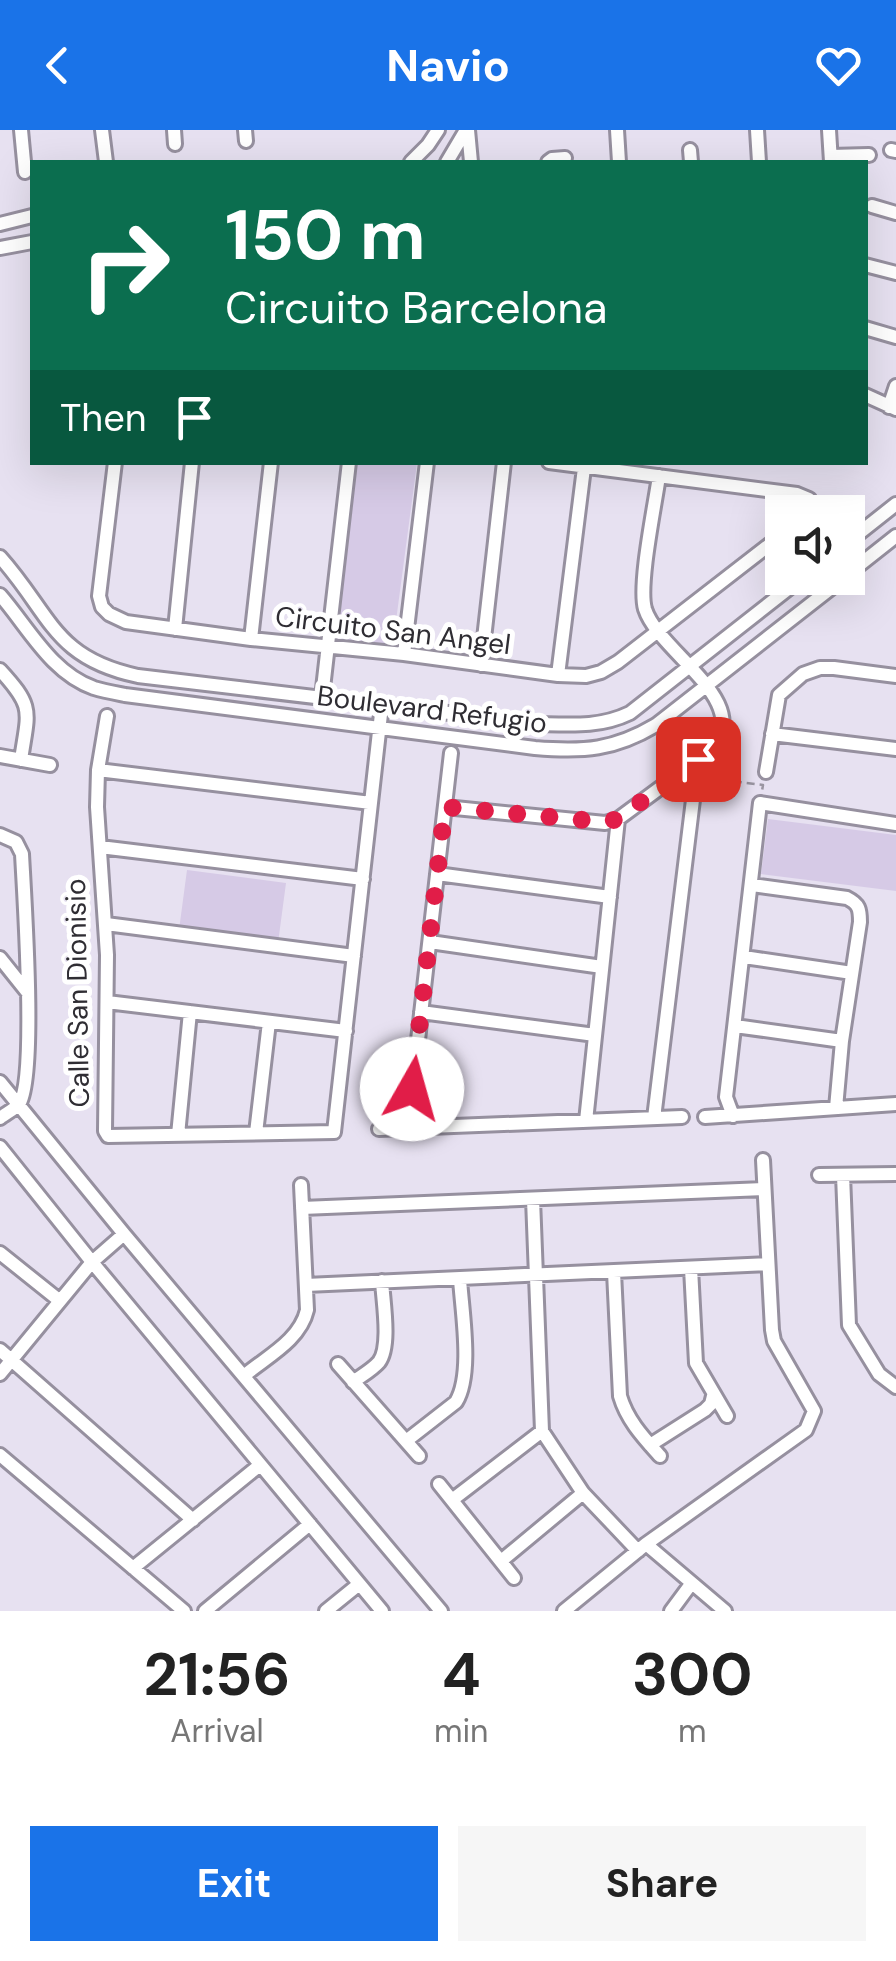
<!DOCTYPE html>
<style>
:root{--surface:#fff;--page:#f6f6f6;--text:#222;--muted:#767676;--accent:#1a73e8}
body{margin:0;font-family:"DM Sans",sans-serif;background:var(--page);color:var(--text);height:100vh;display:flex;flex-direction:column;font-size:38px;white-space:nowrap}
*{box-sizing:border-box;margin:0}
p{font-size:32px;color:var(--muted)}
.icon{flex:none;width:55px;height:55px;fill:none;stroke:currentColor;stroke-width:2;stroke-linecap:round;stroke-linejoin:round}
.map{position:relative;height:1481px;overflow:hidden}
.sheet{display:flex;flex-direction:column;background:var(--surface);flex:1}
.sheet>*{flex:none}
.top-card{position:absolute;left:30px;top:30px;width:838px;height:305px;border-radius:0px;box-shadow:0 10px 40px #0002;background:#0b6e4f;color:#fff;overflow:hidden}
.fabs{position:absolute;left:765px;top:365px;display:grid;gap:20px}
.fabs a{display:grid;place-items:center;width:100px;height:100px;border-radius:0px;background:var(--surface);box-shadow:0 10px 40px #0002;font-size:50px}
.pin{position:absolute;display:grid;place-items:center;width:85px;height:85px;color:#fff;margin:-42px;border-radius:20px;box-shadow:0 5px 15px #0006}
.me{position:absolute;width:110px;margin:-55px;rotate:7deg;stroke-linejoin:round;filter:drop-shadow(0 0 8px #0008)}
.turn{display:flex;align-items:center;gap:35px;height:210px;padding:0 30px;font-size:45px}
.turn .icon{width:130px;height:130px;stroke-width:2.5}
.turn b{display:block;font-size:70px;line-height:85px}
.then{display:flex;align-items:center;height:95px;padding:0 30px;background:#0003;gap:20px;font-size:38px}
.eta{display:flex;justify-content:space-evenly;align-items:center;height:170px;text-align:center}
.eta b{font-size:60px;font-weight:700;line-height:70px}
.cta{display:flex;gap:20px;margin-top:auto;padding:20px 30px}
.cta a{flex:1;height:115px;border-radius:0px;background:var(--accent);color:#fff;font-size:40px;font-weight:700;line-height:115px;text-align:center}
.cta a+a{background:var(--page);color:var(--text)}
header{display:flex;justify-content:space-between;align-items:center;height:130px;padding:0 30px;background:var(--accent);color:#fff;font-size:45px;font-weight:700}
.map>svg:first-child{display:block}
.green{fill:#d6cae6}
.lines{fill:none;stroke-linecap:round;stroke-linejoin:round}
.minor-casing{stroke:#96909f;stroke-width:18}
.path{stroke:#9a95a1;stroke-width:2.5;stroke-dasharray:8 5;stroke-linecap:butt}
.minor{stroke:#fff;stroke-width:12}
.route{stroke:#e11d48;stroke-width:18;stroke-dasharray:0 32.4}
.labels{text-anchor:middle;stroke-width:10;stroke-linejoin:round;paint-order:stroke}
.street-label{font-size:28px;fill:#2f2d33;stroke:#fff}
</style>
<header><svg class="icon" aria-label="back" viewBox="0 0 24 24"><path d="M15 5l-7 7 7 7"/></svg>Navio<svg class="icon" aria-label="heart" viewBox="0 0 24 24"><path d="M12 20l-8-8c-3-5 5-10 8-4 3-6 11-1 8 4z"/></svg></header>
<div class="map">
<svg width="896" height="1481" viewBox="0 0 896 1481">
<rect width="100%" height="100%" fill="#e7e1f1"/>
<!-- green -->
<path class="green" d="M 356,333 L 417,333 L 392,521 L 333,513 Z
M 768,689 L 896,705 L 896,761 L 761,744 Z
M 187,740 L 286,753 L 278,813 L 179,800 Z"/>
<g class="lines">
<!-- minor casing -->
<g class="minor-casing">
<path id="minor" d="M 21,0 L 25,42
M 102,0 L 106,32
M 174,0 L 175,14
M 245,0 L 246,11
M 468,0 L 471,32
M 617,0 L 619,32
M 757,0 L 759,32
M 829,0 L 831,32
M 690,20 L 691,32
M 891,20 L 896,21
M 831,26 L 869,25
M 411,32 L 428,15 L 438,0
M 447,32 L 466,0
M 548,32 L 552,29 L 565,28
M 872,76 L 896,83
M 0,94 L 32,86
M 0,118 L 32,112
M 865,135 L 896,143
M 865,198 L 896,207
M 865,265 L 896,279
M 889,277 L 896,256
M 115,332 L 99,466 L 102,477 L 109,484 L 126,492 L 251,509 L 404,524 L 558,545 L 586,546 L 601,542 L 618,532 L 782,405
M 549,332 L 797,364 L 809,369 L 809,382
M 848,412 L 896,374
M 0,427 C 51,484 53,528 138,546 L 541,594 C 573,595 601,597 630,583 L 802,448
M 848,444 L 896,406
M 0,465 C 28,497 51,543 94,558 C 104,561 115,563 125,565 L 535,618 C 584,622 614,620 656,595 L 844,448
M 175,499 L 192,332
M 251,509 L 271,332
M 404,524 L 427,332
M 481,535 L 504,332
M 0,540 C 35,578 28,581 21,630
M 558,545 L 584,338
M 322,567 L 349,332
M 107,586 L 98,640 L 97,677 L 107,825 L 105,1001 L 108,1006 L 334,1002 L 382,575
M 772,604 L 896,619
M 0,626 L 50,635
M 98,640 L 371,673
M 766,642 L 779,565 L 803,544 L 820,538 L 834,538 L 896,546
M 445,677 L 605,693 L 618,689 L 710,621 C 757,572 659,523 645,479 C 638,455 655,375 659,346
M 0,705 L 16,712 L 22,724 C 24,764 37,949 19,974 C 15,979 5,984 0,988
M 100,717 L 363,749
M 437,744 L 610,767
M 752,755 L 847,768 C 859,774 860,779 860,792 L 842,911 L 836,978
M 106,794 L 354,826
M 430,812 L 602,837
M 744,827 L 852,843
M 0,828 L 28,863
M 107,872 L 346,901
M 421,882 L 595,905
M 735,896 L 842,911
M 0,952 L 124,1104 L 441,1481
M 733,986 L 726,967 L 760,673 L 896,694
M 705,987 L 896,974
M 654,988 L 698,629
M 586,991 L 618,689
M 408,997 L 451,623
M 379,999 L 682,987
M 256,1003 L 269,892
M 178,1005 L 190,882
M 0,1017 L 92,1132 L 382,1481
M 819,1045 L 896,1044
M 843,1045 L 849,1195 L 879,1244 L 896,1257
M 533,1069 L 542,1301 L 583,1363 L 638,1421
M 302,1078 L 764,1059
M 0,1123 L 60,1171
M 691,1138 L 696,1233 L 727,1286
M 614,1142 L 620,1266 C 627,1290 643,1307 660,1326
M 306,1155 L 768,1134
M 0,1220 L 193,1390
M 338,1234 L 419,1326
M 0,1244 L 92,1132 L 124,1104
M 245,1245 C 268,1226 300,1210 307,1180 L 301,1055
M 353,1252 C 361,1246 372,1240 379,1232 C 391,1216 383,1171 382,1151
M 406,1311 L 456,1272 C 473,1244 462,1182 460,1149
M 650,1315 L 705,1280 L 711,1274 L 713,1266
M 0,1325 L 184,1481
M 439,1354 L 514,1448
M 452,1370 L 542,1301
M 646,1414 L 725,1481
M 501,1431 L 583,1363
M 133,1438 L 260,1335
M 205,1481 L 310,1394
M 326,1481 L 358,1455
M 564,1481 L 646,1414 L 806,1300 L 814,1281 L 774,1211 L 772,1200 L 763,1030
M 671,1481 L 691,1454"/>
</g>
<!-- path -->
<path class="path" d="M 708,648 L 763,655 L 762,661"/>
<!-- minor -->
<use href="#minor" class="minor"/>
</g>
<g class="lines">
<!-- route -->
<path class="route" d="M 412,959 L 445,677 L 605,692 L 618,689 L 698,629"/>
</g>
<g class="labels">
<!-- street labels -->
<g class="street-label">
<text transform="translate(393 500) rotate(7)" y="10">Circuito San Angel</text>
<text transform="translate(432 579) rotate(7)" y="10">Boulevard Refugio</text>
<text transform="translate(77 863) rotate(-91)" y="10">Calle San Dionisio</text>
</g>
</g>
</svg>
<div class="fabs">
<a><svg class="icon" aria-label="sound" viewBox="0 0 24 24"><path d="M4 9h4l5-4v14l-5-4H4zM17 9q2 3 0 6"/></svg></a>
</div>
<div class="pin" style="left:698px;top:629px;background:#d93025"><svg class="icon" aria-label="arrive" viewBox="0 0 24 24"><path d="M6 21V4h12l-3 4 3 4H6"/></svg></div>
<svg class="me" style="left:412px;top:959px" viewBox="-20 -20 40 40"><circle r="19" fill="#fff"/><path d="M0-13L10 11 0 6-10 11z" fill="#e11d48"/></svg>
<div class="top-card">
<div class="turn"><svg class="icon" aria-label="right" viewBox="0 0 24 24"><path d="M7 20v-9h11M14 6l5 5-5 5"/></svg><div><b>150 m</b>Circuito Barcelona</div></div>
<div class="then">Then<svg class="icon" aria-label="arrive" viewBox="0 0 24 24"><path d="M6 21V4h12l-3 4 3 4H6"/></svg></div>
</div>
</div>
<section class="sheet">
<div class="eta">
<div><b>21:56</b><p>Arrival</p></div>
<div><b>4</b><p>min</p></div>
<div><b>300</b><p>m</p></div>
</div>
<div class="cta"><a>Exit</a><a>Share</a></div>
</section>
